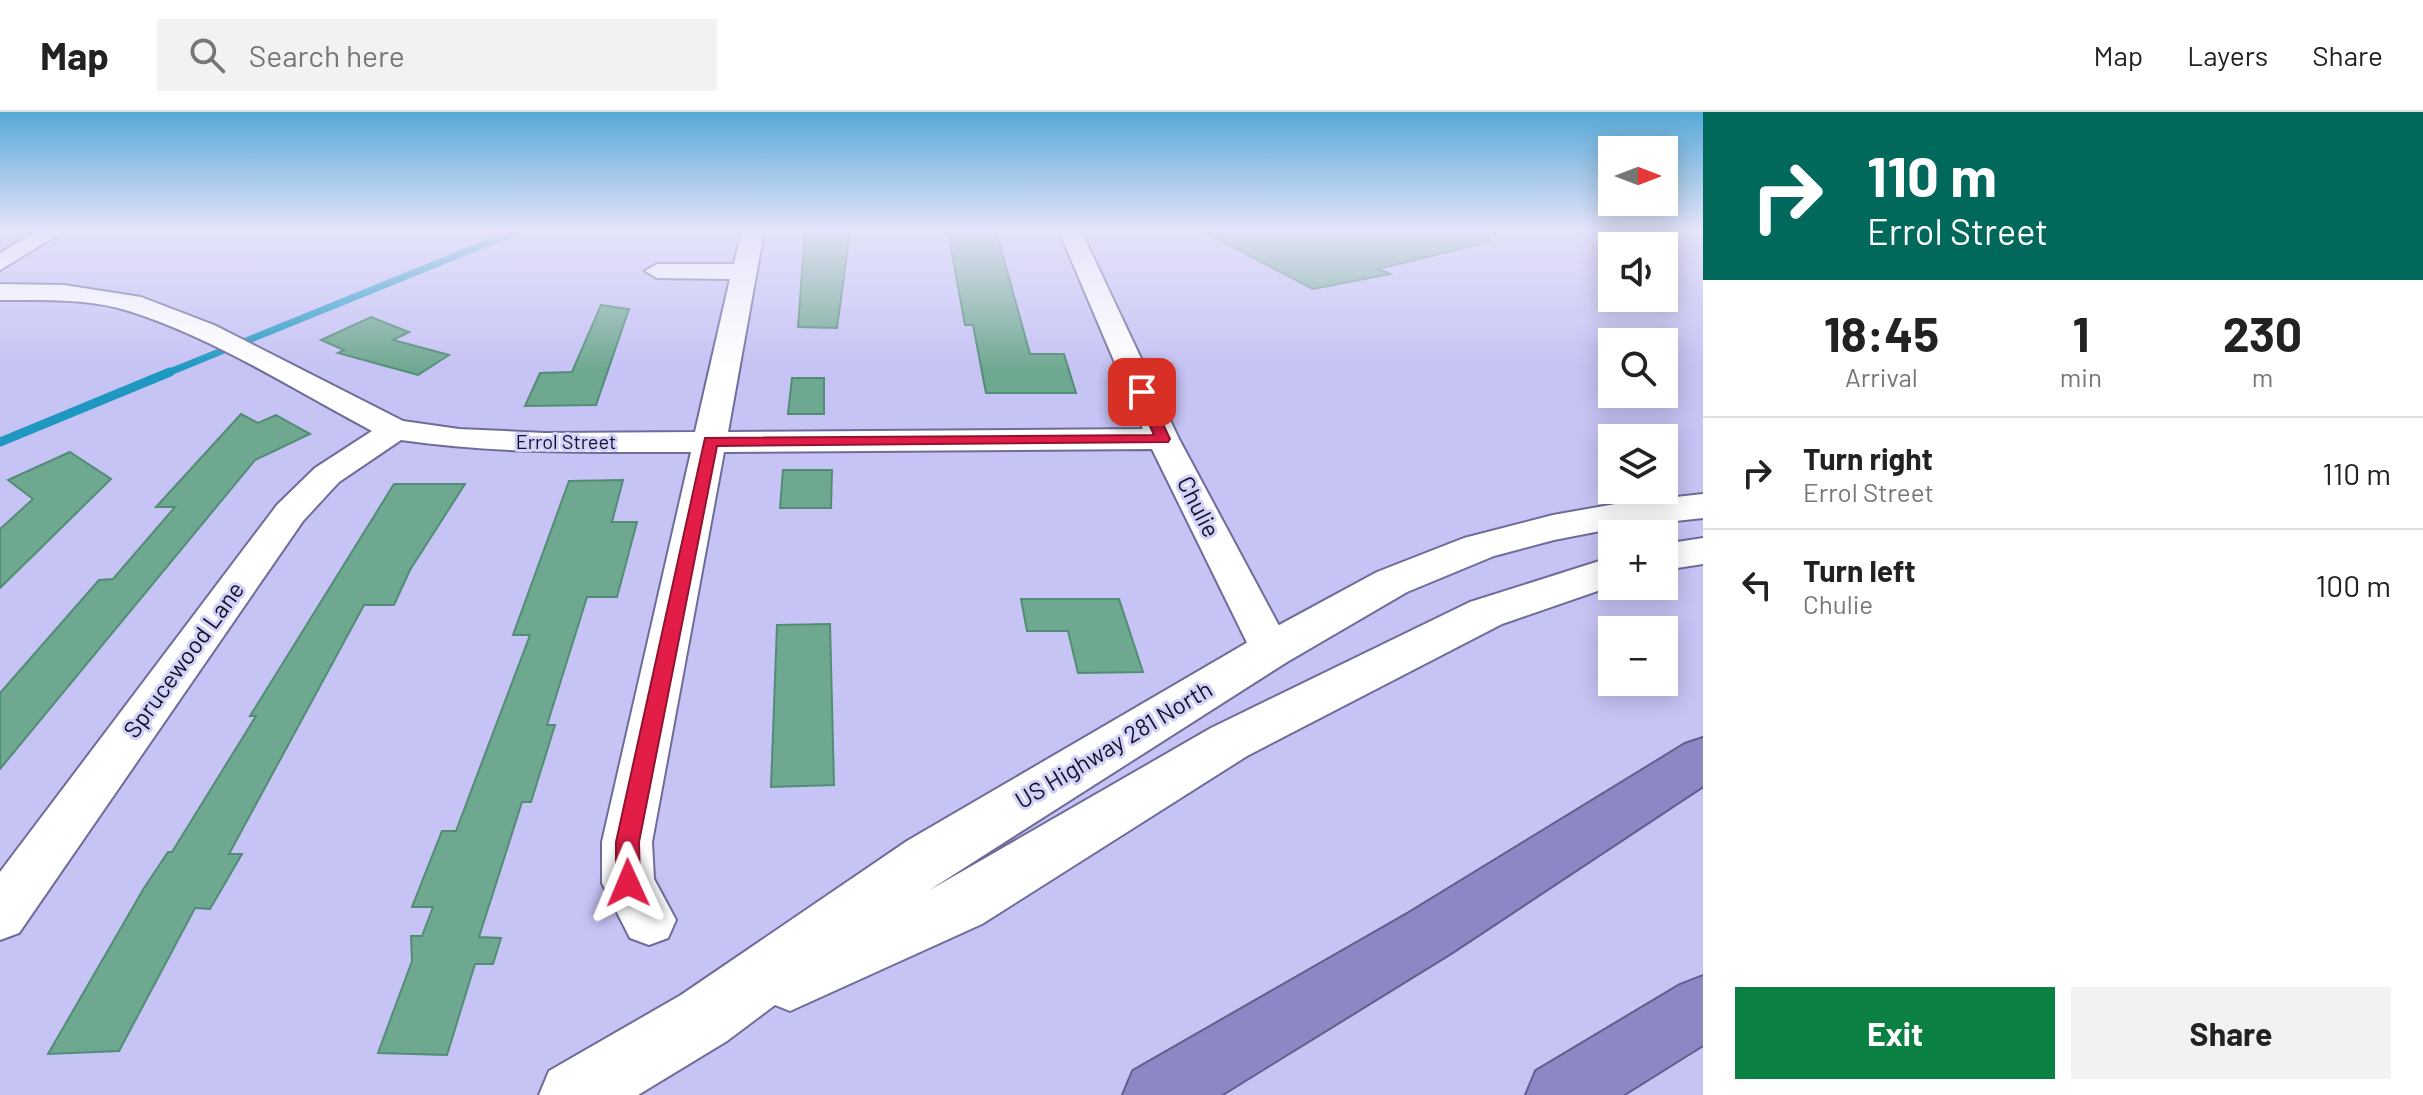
<!DOCTYPE html>
<meta charset="utf-8">
<style>
:root{--surface:#fff;--page:#f2f2f2;--text:#222;--muted:#767676;--line:#e0e0e0;--accent:#0b8043}
body{margin:0;font-family:Barlow,sans-serif;background:var(--page);color:var(--text);height:100vh;display:flex;flex-direction:column;font-size:30px;white-space:nowrap}
*{box-sizing:border-box;margin:0}
p{font-size:26px;color:var(--muted)}
.icon{flex:none;width:44px;height:44px;fill:none;stroke:currentColor;stroke-width:2;stroke-linecap:round;stroke-linejoin:round}
.map{position:relative;flex:1;overflow:hidden}
.side{display:flex;flex-direction:column;background:var(--surface);width:720px}
.side>*{flex:none}
.top-card{background:#00695c;color:#fff;overflow:hidden}
.needle{width:52px;rotate:90deg}
.tools{position:absolute;left:1598px;top:24px;display:grid;gap:16px}
.tools a{display:grid;place-items:center;width:80px;height:80px;border-radius:0px;background:var(--surface);box-shadow:0 4px 20px #0003;font-size:40px}
.pin{position:absolute;display:grid;place-items:center;width:68px;height:68px;color:#fff;margin:-34px;border-radius:16px;box-shadow:0 4px 12px #0006}
.me{position:absolute;width:88px;margin:-44px;rotate:359deg;stroke-linejoin:round;filter:drop-shadow(0 0 6px #0008)}
.turn{display:flex;align-items:center;gap:28px;height:168px;padding:0 32px;font-size:36px}
.turn .icon{width:104px;height:104px;stroke-width:2.5}
.turn b{display:block;font-size:56px;line-height:68px}
.eta{display:flex;justify-content:space-evenly;align-items:center;height:136px;text-align:center}
.eta b{font-size:48px;font-weight:700;line-height:56px}
.button{display:flex;gap:16px;margin-top:auto;padding:16px 32px}
.button a{flex:1;height:92px;border-radius:0px;background:var(--accent);color:#fff;font-size:32px;font-weight:700;line-height:92px;text-align:center}
.button a+a{background:var(--page);color:var(--text)}
ul{padding:0;list-style:none}
li{display:flex;align-items:center;gap:24px;height:112px;padding:0 32px;border-top:2px solid var(--line)}
li div{flex:1}
li b{display:block;font-size:30px}
li em{font-style:normal}
header{display:flex;align-items:center;gap:48px;box-sizing:border-box;height:112px;padding:0 40px;background:var(--surface);border-bottom:2px solid var(--line)}
header strong{font-size:38px}
nav{display:flex;gap:44px;margin-inline-start:auto;font-size:28px}
.search{width:560px;height:72px;background:var(--page);display:flex;align-items:center;gap:20px;box-sizing:border-box;padding:0 28px;border-radius:0px;color:var(--muted);font-size:30px}
main{display:flex;flex:1;min-height:0}
.map>svg:first-child{display:block}
.lines{fill:none;stroke-linecap:round;stroke-linejoin:round}
.stream-far1{stroke:#1f98c1;stroke-width:7}
.stream{stroke:#1f98c1;stroke-width:9}
.building{fill:#6fa891;stroke:#538c76;stroke-width:2}
.minor-casing{stroke:#6f6c99;stroke-width:4}
.secondary-casing{stroke:#6f6c99;stroke-width:4}
.motorway-casing{stroke:#625f8d;stroke-width:4}
.minor{fill:#fff;fill-rule:evenodd}
.secondary{fill:#fff;fill-rule:evenodd}
.motorway{fill:#8c88c5;fill-rule:evenodd}
.route{fill:#e11d48;stroke:#92132f;stroke-width:2}
.labels{text-anchor:middle;stroke-width:6;stroke-linejoin:round;paint-order:stroke}
.far-street-label{font-size:20px;fill:#141324;stroke:#d3d2fa}
.street-label{font-size:24px;fill:#141324;stroke:#d3d2fa}
</style>
<header>
<strong>Map</strong>
<div class="search"><svg class="icon" aria-label="search" viewBox="0 0 24 24"><circle cx="10" cy="10" r="6"/><path d="M15 15l6 6"/></svg>Search here</div>
<nav><a>Map</a><a>Layers</a><a>Share</a></nav>
</header>
<main>
<div class="map">
<svg width="1703" height="983" viewBox="0 0 1703 983">
<rect width="100%" height="100%" fill="#c6c3f5"/>
<g class="lines">
<!-- stream-far1 -->
<path class="stream-far1" d="M 165,262 L 517,119"/>
<!-- stream -->
<path class="stream" d="M 0,330 L 170,260"/>
</g>
<!-- building -->
<path class="building" d="M 805,119 L 850,119 L 837,216 L 798,215 Z
M 948,119 L 996,119 L 1030,242 L 1064,242 L 1076,281 L 986,281 L 973,213 L 965,213 Z
M 1202,119 L 1488,119 L 1489,130 L 1378,157 L 1390,162 L 1313,177 Z
M 601,193 L 629,197 L 596,293 L 525,294 L 540,261 L 572,260 Z
M 371,205 L 409,220 L 393,228 L 449,243 L 418,263 L 338,241 L 344,238 L 321,228 Z
M 792,266 L 824,266 L 824,302 L 788,302 Z
M 241,302 L 258,311 L 276,303 L 310,322 L 255,348 L 0,657 L 0,581 L 99,468 L 113,467 L 175,395 L 156,395 Z
M 70,340 L 111,367 L 0,476 L 0,417 L 33,387 L 8,368 Z
M 783,358 L 832,358 L 831,396 L 780,396 Z
M 623,368 L 612,410 L 637,410 L 617,485 L 587,485 L 547,613 L 555,613 L 531,690 L 522,690 L 479,825 L 501,826 L 493,852 L 475,852 L 447,943 L 378,941 L 412,849 L 411,824 L 422,824 L 433,795 L 412,795 L 442,719 L 456,719 L 530,523 L 513,523 L 569,369 Z
M 394,372 L 465,372 L 410,458 L 394,493 L 364,493 L 229,742 L 242,742 L 210,797 L 195,796 L 119,939 L 48,942 L 144,776 L 168,740 L 172,740 L 256,604 L 250,604 Z
M 1021,487 L 1119,487 L 1143,560 L 1078,561 L 1068,519 L 1027,519 Z
M 830,512 L 834,673 L 771,675 L 777,513 Z"/>
<g class="lines">
<!-- minor casing -->
<g class="minor-casing">
<path id="minor" d="M 37,119 L 64,119 L 0,158 L 0,141 Z
M 742,119 L 764,119 L 728,320 L 1143,317 L 1059,119 L 1081,119 L 1179,327 L 1292,538 L 1286,549 L 1271,553 L 1256,549 L 1152,337 L 724,340 L 652,730 L 654,767 L 676,808 L 668,826 L 649,833 L 630,826 L 602,771 L 602,730 L 691,340 C 594,340 497,342 401,328 L 339,370 L 303,409 L 19,821 L 0,828 L 0,760 L 277,393 L 315,356 L 372,319 C 293,277 214,226 129,199 C 88,186 42,188 0,188 L 0,172 L 64,173 L 141,185 L 214,213 L 403,309 L 459,317 L 545,321 L 695,320 L 730,167 L 657,166 L 645,159 L 657,152 L 734,152 Z"/>
</g>
<!-- secondary casing -->
<g class="secondary-casing">
<path id="secondary" d="M 1703,382 L 1703,406 L 1621,415 L 1554,428 L 1494,444 L 1407,480 L 1287,550 L 928,779 L 1211,616 L 1470,490 L 1612,445 L 1612,474 L 1502,512 L 1247,644 L 982,812 L 790,899 L 775,893 L 727,929 L 638,983 L 539,983 L 549,959 L 681,883 L 907,729 L 1255,526 L 1377,460 L 1464,426 L 1553,403 L 1621,391 Z
M 1703,426 L 1703,452 L 1664,458 L 1664,432 Z"/>
</g>
<!-- motorway casing -->
<g class="motorway-casing">
<path id="motorway" d="M 1703,626 L 1703,674 L 1451,841 L 1221,983 L 1123,983 L 1133,959 L 1409,801 L 1685,632 Z
M 1703,864 L 1703,933 L 1623,983 L 1526,983 L 1536,959 L 1680,873 Z"/>
</g>
<!-- minor -->
<use href="#minor" class="minor"/>
<!-- secondary -->
<use href="#secondary" class="secondary"/>
<!-- motorway -->
<use href="#motorway" class="motorway"/>
</g>
<!-- sky -->
<linearGradient id="sky" x2="0" y2="1"><stop stop-color="#57a9d8"/><stop offset="0.46" stop-color="#e5e4fa"/><stop offset="1" stop-color="#e5e4fa" stop-opacity="0"/></linearGradient>
<rect width="1703" height="257" fill="url(#sky)"/>
<!-- route -->
<path class="route" d="M 1142,276 L 1148,280 L 1170,327 L 1168,330 L 717,334 L 639,730 L 640,771 L 637,778 L 628,782 L 620,778 L 616,771 L 616,730 L 705,326 L 1154,323 L 1135,280 Z"/>
<g class="labels">
<!-- far-street labels -->
<g class="far-street-label">
<text x="566" y="337">Errol Street</text>
</g>
<!-- street labels -->
<g class="street-label">
<text transform="translate(1198 395) rotate(63)" y="8">Chulie</text>
<text transform="translate(184 548) rotate(-54)" y="8">Sprucewood Lane</text>
<text transform="translate(1114 633) rotate(-31)" y="8">US Highway 281 North</text>
</g>
</g>
</svg>
<div class="tools">
<a><svg class="needle" viewBox="-14 -14 28 28"><path d="M0-13l5 13h-10z" fill="#e53935"/><path d="M0 13l5-13h-10z" fill="#767676"/></svg></a>
<a><svg class="icon" aria-label="sound" viewBox="0 0 24 24"><path d="M4 9h4l5-4v14l-5-4H4zM17 9q2 3 0 6"/></svg></a>
<a><svg class="icon" aria-label="search" viewBox="0 0 24 24"><circle cx="10" cy="10" r="6"/><path d="M15 15l6 6"/></svg></a>
<a><svg class="icon" aria-label="layers" viewBox="0 0 24 24"><path d="M12 4l9 5-9 5-9-5zM3 14l9 5 9-5"/></svg></a>
<a>+</a>
<a>−</a>
</div>
<div class="pin" style="left:1142px;top:280px;background:#d93025"><svg class="icon" aria-label="arrive" viewBox="0 0 24 24"><path d="M6 21V4h12l-3 4 3 4H6"/></svg></div>
<svg class="me" style="left:628px;top:771px" viewBox="-20 -20 40 40"><path d="M0-17L14 15 0 8-14 15z" fill="#e11d48" stroke="#fff" stroke-width="4"/></svg>
</div>
<section class="side">
<div class="top-card">
<div class="turn"><svg class="icon" aria-label="right" viewBox="0 0 24 24"><path d="M7 20v-9h11M14 6l5 5-5 5"/></svg><div><b>110 m</b>Errol Street</div></div>
</div>
<div class="eta">
<div><b>18:45</b><p>Arrival</p></div>
<div><b>1</b><p>min</p></div>
<div><b>230</b><p>m</p></div>
</div>
<ul>
<li><svg class="icon" aria-label="right" viewBox="0 0 24 24"><path d="M7 20v-9h11M14 6l5 5-5 5"/></svg><div><b>Turn right</b><p>Errol Street</p></div><em>110 m</em></li>
<li><svg class="icon" aria-label="left" viewBox="0 0 24 24"><path d="M17 20v-9H6M10 6l-5 5 5 5"/></svg><div><b>Turn left</b><p>Chulie</p></div><em>100 m</em></li>
</ul>
<div class="button"><a>Exit</a><a>Share</a></div>
</section>
</main>
